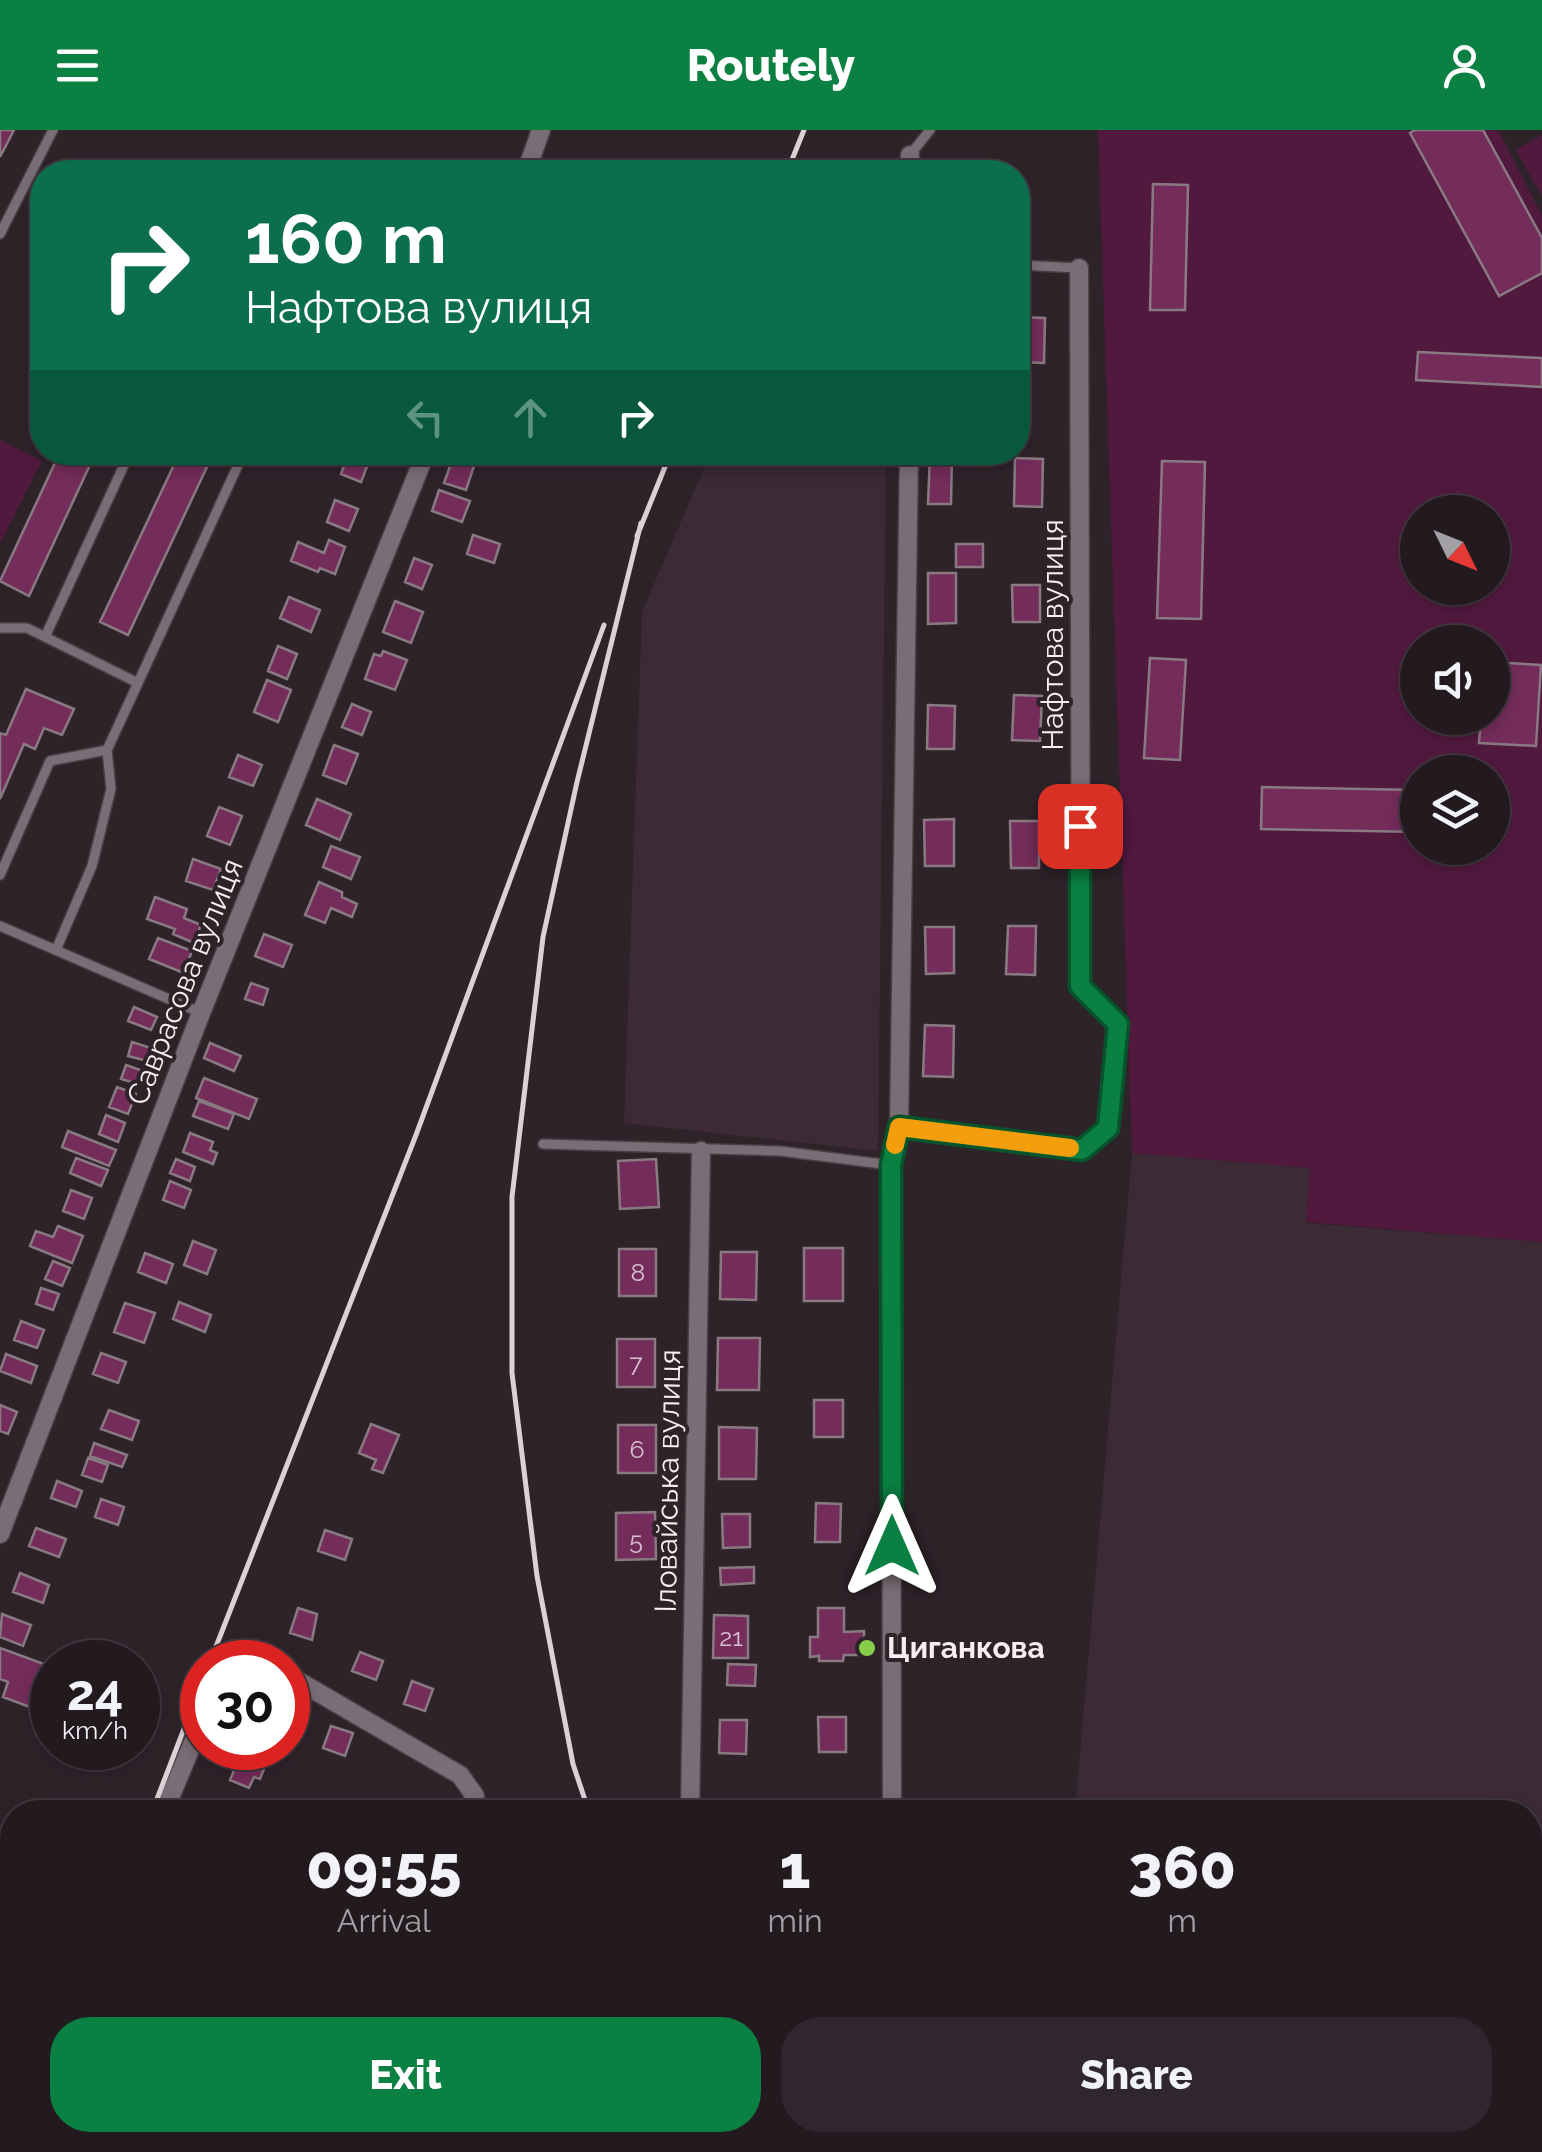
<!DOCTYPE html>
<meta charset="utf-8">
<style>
:root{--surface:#231a20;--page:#2f272d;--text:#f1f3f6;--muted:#a3a1a5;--line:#40383e;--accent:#0b8043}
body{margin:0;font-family:Raleway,sans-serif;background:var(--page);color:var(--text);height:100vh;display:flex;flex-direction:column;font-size:38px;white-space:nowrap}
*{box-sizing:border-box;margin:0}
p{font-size:32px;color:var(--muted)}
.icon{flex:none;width:55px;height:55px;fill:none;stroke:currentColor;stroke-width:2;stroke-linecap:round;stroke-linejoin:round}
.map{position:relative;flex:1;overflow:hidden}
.sheet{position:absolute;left:0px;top:1670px;width:1542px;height:352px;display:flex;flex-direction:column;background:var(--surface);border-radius:40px 40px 0 0;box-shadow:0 5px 15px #0003,0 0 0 2px var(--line)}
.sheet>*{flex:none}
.guide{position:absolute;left:30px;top:30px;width:1000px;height:305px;border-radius:40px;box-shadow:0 5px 15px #0003,0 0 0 2px var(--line);background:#0b6e4f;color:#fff;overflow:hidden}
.needle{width:65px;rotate:133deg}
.buttons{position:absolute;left:1400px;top:365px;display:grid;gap:20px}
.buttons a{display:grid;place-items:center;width:110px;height:110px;border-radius:50%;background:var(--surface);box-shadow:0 5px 15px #0003,0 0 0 2px var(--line);font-size:50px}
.speed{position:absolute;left:30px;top:1510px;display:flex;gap:20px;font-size:50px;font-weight:700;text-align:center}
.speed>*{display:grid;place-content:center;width:130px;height:130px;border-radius:50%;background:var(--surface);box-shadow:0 5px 15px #0003,0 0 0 2px var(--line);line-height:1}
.speed small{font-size:25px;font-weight:400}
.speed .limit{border:15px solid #d22;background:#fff;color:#111}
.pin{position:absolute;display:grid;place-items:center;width:85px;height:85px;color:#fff;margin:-42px;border-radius:20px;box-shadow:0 5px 15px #0006}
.me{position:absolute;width:110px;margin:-55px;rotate:0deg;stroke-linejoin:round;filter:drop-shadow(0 0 8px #0008)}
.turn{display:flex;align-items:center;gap:35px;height:210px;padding:0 50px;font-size:45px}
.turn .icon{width:130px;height:130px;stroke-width:2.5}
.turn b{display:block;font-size:70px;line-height:85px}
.lanes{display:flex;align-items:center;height:95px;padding:0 50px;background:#0003;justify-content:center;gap:50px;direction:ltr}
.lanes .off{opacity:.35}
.eta{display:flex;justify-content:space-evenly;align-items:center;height:170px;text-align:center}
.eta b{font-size:60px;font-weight:800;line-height:70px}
.action{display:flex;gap:20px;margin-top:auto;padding:20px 50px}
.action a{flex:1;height:115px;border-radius:40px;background:var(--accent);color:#fff;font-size:40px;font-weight:800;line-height:115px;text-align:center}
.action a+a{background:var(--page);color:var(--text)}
header{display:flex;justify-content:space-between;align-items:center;height:130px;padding:0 50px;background:var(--accent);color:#fff;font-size:45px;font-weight:800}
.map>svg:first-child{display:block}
.built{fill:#3c2a34}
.green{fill:#52193f;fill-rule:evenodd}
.building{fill:#742c5b;stroke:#897a82;stroke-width:2.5}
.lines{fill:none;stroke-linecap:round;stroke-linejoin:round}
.lane-casing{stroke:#483f44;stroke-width:12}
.street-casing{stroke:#483f44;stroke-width:21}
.lane{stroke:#7b6d75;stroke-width:9}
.street{stroke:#7b6d75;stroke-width:18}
.rail{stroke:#dbd2d8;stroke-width:5}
.route-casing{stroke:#07532c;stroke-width:25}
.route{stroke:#0b8043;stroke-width:18}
.slow{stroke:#f59e0b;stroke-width:18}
.poi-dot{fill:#87cf4b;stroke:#2f232a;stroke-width:4}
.labels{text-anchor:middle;stroke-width:8;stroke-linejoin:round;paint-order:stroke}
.number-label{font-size:25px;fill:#d6bece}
.street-label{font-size:30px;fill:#f7eff4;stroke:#2f232a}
.poi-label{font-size:30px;font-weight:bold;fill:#f7eff4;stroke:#2f232a;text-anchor:start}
</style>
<header><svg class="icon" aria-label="menu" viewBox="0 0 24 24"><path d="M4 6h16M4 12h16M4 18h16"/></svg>Routely<svg class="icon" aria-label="person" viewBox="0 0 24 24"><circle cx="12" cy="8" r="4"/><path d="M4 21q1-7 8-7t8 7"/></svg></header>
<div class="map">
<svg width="1542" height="2022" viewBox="0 0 1542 2022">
<rect width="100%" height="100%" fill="#2f232a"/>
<!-- built -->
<path class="built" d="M 711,322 L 886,323 L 878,1021 L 624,993 L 642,482 Z
M 1132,1023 L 1310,1038 L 1306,1093 L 1542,1112 L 1542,2022 L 1045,2022 L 1046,2010 L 1530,2010 L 1530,1682 L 1075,1682 Z"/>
<!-- green -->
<path class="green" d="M 1098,0 L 1498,0 L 1542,86 L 1542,1112 L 1306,1092 L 1310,1038 L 1132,1023 ZM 1418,382 L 1492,382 L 1492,458 L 1418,458 ZM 1418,512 L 1492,512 L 1492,588 L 1418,588 ZM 1418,642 L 1492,642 L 1492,718 L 1418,718 Z
M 1542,5 L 1542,66 L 1516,20 Z
M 0,310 L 42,331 L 0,413 Z"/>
<!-- building -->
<path class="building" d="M 0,0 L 14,0 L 0,27 Z
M 1415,0 L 1483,0 L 1542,108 L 1542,143 L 1499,166 L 1410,3 Z
M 1153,54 L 1188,55 L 1185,180 L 1150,180 Z
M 1019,187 L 1045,188 L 1044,233 L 1018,232 Z
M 1418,222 L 1542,228 L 1542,257 L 1416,250 Z
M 60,322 L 96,322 L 29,466 L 0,451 Z
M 180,322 L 214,322 L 128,505 L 100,492 Z
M 349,322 L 371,326 L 361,352 L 341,344 Z
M 930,323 L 952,324 L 951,374 L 928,374 Z
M 454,325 L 475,333 L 466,360 L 444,353 Z
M 1015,328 L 1043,329 L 1042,377 L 1014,376 Z
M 1162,331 L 1205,332 L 1201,489 L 1157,488 Z
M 439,360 L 470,371 L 462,392 L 432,381 Z
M 335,370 L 358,379 L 349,401 L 327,392 Z
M 473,405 L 500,414 L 494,433 L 467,424 Z
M 329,410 L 345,417 L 335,444 L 320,438 L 318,442 L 291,431 L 298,412 L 324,423 Z
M 956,414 L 983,414 L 983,437 L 956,437 Z
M 414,428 L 432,435 L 422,459 L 405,452 Z
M 928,443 L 956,443 L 956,493 L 928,494 Z
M 1012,455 L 1040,455 L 1040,492 L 1013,492 Z
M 289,467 L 320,480 L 311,502 L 280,488 Z
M 395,471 L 423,482 L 411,513 L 383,502 Z
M 278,516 L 297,524 L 287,549 L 268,541 Z
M 383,521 L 407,530 L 395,560 L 365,549 L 374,524 L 381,526 Z
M 1150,528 L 1186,530 L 1180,630 L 1144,628 Z
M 1492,532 L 1541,535 L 1536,616 L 1479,613 L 1481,588 L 1492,588 Z
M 267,550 L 291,560 L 278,592 L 254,582 Z
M 26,559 L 74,579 L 62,605 L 44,598 L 35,619 L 24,614 L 0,669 L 0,603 L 6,605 Z
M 1014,565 L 1042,566 L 1040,611 L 1012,610 Z
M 352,574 L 371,582 L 362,605 L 342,597 Z
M 928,575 L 955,576 L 954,619 L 927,619 Z
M 334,615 L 358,624 L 346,654 L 323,645 Z
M 238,625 L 262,635 L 253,656 L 229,647 Z
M 1262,657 L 1418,660 L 1418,702 L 1261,699 Z
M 317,669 L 351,684 L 340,710 L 306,695 Z
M 219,677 L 242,686 L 230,715 L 207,706 Z
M 954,689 L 954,736 L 925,736 L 924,690 Z
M 1010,691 L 1039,691 L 1039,738 L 1011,738 Z
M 331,716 L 360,727 L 351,749 L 323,737 Z
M 193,729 L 221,739 L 213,760 L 186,751 Z
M 319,752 L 342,762 L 342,767 L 357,774 L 352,787 L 331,778 L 325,793 L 305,785 Z
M 155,767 L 187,779 L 184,788 L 201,795 L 194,813 L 173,804 L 175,799 L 147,789 Z
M 1008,796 L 1036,796 L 1035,845 L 1006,844 Z
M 925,797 L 954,797 L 954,843 L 926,844 Z
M 264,804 L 292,815 L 283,837 L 255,826 Z
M 158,808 L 192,821 L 184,843 L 149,829 Z
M 251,853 L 268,859 L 263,875 L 245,869 Z
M 134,877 L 157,887 L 151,900 L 128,891 Z
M 925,895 L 954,896 L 953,947 L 923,946 Z
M 132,912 L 151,918 L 147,931 L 128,926 Z
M 210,913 L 241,926 L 234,941 L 204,928 Z
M 126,935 L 143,941 L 138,954 L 121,949 Z
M 204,948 L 257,969 L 249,989 L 196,968 Z
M 117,957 L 136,964 L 128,984 L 109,977 Z
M 199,971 L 234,984 L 228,999 L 193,986 Z
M 106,985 L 125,993 L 118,1012 L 99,1004 Z
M 68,1001 L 116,1020 L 109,1036 L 62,1017 Z
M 190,1003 L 213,1012 L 210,1020 L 217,1023 L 213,1034 L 183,1022 Z
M 76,1028 L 108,1040 L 101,1056 L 70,1043 Z
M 176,1029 L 195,1037 L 190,1051 L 170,1043 Z
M 656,1029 L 659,1077 L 620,1079 L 618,1031 Z
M 170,1051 L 191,1060 L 184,1078 L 163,1070 Z
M 71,1060 L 92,1068 L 84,1089 L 63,1081 Z
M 58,1096 L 83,1106 L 72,1133 L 30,1116 L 36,1101 L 53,1107 Z
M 193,1111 L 216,1120 L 207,1144 L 184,1135 Z
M 804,1118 L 843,1118 L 843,1171 L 804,1171 Z
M 619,1119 L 656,1119 L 656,1166 L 619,1166 Z
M 721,1122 L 757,1122 L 756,1170 L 720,1169 Z
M 145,1123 L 173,1134 L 166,1153 L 138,1142 Z
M 53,1131 L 70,1138 L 62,1156 L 45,1149 Z
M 41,1158 L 59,1164 L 53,1180 L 36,1174 Z
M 179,1172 L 211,1185 L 205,1202 L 173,1189 Z
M 125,1173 L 155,1183 L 144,1213 L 114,1202 Z
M 21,1191 L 44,1200 L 37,1218 L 14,1210 Z
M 718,1208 L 760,1208 L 759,1260 L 717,1260 Z
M 617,1209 L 655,1209 L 655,1257 L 617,1257 Z
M 101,1223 L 126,1232 L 118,1253 L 93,1244 Z
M 6,1224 L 37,1236 L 31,1253 L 0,1241 Z
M 814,1270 L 843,1270 L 843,1307 L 814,1307 Z
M 0,1275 L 17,1282 L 8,1304 L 0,1301 Z
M 109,1280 L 139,1291 L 132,1310 L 101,1299 Z
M 371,1294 L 399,1305 L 383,1343 L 372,1339 L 376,1330 L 359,1323 Z
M 618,1295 L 656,1295 L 656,1343 L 618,1343 Z
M 719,1297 L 757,1298 L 756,1349 L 719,1349 Z
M 94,1313 L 127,1325 L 122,1337 L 90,1326 Z
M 88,1328 L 108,1335 L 102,1352 L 82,1345 Z
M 57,1351 L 82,1361 L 76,1377 L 51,1368 Z
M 101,1369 L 124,1377 L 118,1395 L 95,1387 Z
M 816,1373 L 841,1374 L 840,1412 L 815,1412 Z
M 655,1382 L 656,1429 L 616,1430 L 616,1383 Z
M 722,1384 L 750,1384 L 750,1417 L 723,1418 Z
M 36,1398 L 66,1409 L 59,1427 L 29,1416 Z
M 325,1400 L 352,1409 L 345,1430 L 318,1421 Z
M 754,1437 L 754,1453 L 721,1455 L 720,1438 Z
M 20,1443 L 49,1455 L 43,1473 L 13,1462 Z
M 298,1478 L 317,1484 L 312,1510 L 290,1503 Z
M 818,1478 L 844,1478 L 844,1502 L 864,1501 L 864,1525 L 844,1525 L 843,1531 L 819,1531 L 819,1526 L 810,1527 L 810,1507 L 818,1507 Z
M 2,1484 L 31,1495 L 23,1516 L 0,1507 Z
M 714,1485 L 748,1486 L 748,1528 L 713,1528 Z
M 0,1518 L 52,1537 L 38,1580 L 3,1567 L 8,1552 L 0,1549 Z
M 360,1522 L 383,1531 L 376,1550 L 352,1541 Z
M 728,1534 L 756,1535 L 755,1556 L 727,1555 Z
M 412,1551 L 433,1559 L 425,1581 L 404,1574 Z
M 288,1562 L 303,1567 L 297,1584 L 288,1581 Z
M 818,1587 L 846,1587 L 846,1622 L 819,1622 Z
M 720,1590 L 747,1590 L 746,1624 L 719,1623 Z
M 331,1596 L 353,1603 L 345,1626 L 323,1618 Z
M 241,1624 L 266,1634 L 260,1649 L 254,1647 L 249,1658 L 230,1650 Z
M 94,2010 L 116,2010 L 112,2022 L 91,2019 Z
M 139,2012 L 160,2015 L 159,2022 L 137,2022 Z"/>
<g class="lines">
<!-- lane casing -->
<g class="lane-casing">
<path id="lane" d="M 910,25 L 930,0
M 0,104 L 53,0
M 1018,135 L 1079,138
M 0,498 L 27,498 L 138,553 L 244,322
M 45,507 L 130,322
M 0,745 L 50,631 L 107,620 L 138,553
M 0,796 L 201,883
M 56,820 L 92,736 L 111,659 L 107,620
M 543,1014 L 780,1021 L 890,1035"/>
</g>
<!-- street casing -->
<g class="street-casing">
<path id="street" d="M 526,42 L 541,0
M 910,42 L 910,25
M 899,997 L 1082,1020 L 1108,998 L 1118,894 L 1081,856 L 1079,138
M 0,1404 L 201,883 L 426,322
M 227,1532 L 232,1520 L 262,1532
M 288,1545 L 460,1645 L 475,1666 L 468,1682
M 164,1682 L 202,1591
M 690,1682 L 701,1021
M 892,1682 L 891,1035 L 899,997 L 909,322
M 244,2010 L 286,2022
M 893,2010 L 893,2022
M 22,2022 L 27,2010
M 326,2022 L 330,2010"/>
</g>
<!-- lane -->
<use href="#lane" class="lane"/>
<!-- street -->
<use href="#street" class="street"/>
<!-- rail -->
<path class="rail" d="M 787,42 L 804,0
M 637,406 L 671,322
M 210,1532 L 416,1005 L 604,495
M 152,1682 L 202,1552
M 589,1682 L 573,1634 L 537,1446 L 512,1243 L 512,1067 L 543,807 L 577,652 L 641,393
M 706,2010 L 711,2022
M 20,2022 L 24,2010"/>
</g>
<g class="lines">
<!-- route casing -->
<g class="route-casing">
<path id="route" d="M 892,1416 L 891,1035 L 899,997 L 1082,1020 L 1108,998 L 1118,894 L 1080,856 L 1080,696"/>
</g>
<!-- route -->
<use href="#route" class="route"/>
<!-- slow -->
<path class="slow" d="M 895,1015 L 899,997 L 1070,1018"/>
</g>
<!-- markers -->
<circle class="poi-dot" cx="867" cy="1518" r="10"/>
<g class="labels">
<!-- number labels -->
<g class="number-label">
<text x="638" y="1151">8</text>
<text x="636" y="1242">7</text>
<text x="637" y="1328">6</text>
<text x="636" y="1419">5</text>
<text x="731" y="1516">21</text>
</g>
<!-- street labels -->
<g class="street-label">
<text transform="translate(1053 505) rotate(-90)" y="10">Нафтова вулиця</text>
<text transform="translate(185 852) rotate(-68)" y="10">Саврасова вулиця</text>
<text transform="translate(668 1351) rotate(-89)" y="10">Іловайська вулиця</text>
</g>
<!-- poi labels -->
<g class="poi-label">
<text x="887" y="1528">Циганкова</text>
</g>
</g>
</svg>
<div class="buttons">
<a><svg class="needle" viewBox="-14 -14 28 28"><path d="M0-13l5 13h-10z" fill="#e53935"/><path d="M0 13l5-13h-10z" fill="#a3a1a5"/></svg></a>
<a><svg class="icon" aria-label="sound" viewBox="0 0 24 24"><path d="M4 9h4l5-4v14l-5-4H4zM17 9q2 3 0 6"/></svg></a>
<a><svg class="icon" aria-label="layers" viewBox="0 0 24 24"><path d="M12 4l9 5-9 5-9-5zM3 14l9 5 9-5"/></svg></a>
</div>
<div class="speed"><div>24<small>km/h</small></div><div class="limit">30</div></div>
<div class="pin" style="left:1080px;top:696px;background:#d93025"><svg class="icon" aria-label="arrive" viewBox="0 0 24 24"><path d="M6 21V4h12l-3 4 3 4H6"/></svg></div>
<svg class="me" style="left:892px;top:1416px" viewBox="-20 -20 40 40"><path d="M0-17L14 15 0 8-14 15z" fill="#0b8043" stroke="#fff" stroke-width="4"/></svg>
<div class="guide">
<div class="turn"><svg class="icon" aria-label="right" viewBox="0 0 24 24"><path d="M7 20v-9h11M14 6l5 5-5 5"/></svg><div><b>160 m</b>Нафтова вулиця</div></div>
<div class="lanes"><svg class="icon off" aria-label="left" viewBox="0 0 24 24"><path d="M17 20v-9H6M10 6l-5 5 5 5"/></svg><svg class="icon off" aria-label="ahead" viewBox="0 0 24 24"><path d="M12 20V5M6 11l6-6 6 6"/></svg><svg class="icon" aria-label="right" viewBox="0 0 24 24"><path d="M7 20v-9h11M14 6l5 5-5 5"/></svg></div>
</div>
<section class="sheet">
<div class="eta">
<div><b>09:55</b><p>Arrival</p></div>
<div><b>1</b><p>min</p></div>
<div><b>360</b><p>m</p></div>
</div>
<div class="action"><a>Exit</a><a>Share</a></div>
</section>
</div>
